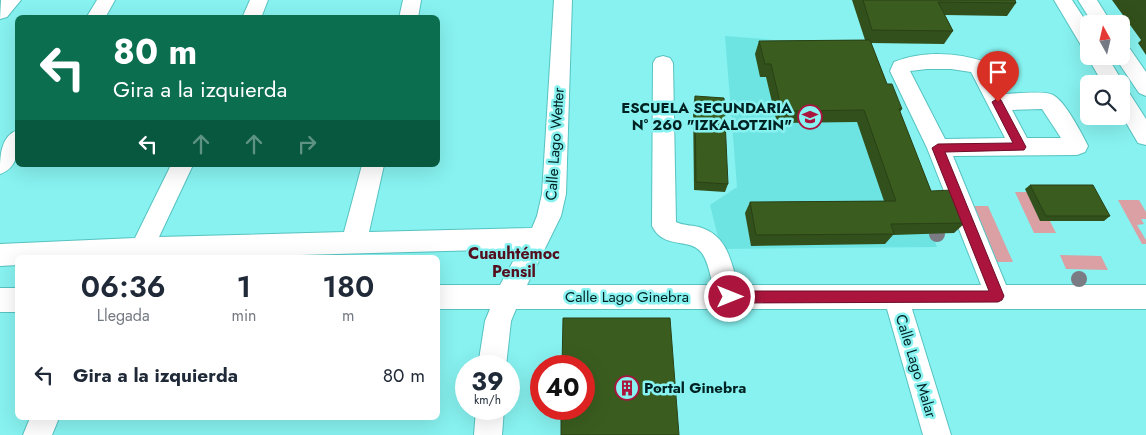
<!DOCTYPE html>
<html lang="es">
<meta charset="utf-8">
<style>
:root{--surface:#fff;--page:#f6f6f7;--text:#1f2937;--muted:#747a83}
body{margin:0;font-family:Jost,sans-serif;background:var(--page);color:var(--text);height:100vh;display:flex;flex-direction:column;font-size:19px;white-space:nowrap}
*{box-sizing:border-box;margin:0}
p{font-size:16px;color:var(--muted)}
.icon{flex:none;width:28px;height:28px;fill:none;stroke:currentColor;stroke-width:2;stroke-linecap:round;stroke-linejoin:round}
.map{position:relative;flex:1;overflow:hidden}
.drawer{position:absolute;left:15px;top:255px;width:425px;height:165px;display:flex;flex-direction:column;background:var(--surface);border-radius:8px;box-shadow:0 5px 20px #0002}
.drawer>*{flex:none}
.top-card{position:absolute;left:15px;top:15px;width:425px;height:152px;border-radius:8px;box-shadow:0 5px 20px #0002;background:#0b6e4f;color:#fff;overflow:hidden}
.needle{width:32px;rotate:352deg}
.fabs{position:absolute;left:1080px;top:15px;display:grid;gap:10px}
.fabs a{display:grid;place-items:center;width:50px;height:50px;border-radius:8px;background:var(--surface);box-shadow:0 5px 20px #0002;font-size:25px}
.speed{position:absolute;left:455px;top:355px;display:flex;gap:10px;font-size:25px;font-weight:700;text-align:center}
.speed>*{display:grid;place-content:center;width:65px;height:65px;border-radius:50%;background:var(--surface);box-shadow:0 5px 20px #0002;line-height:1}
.speed small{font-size:12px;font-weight:400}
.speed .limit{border:8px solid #d22;background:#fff;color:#111}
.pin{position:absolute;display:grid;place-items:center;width:42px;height:42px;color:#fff;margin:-51px -21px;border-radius:50% 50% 50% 0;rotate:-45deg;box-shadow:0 0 5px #0007}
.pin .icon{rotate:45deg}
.me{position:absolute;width:55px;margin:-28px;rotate:90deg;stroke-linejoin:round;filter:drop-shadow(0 0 4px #0008)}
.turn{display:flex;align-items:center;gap:18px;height:105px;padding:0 15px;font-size:22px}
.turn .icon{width:65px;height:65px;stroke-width:2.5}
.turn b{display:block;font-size:35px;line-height:42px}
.lanes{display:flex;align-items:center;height:48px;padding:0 15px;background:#0003;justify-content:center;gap:25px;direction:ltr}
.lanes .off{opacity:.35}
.eta{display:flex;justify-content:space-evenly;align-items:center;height:85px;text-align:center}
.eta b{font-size:30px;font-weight:600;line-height:35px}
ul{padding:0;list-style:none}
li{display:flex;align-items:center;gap:15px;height:70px;padding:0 15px}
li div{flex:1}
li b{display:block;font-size:19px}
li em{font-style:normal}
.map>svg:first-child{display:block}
.built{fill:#6de4e2}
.green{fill:#daa0a4}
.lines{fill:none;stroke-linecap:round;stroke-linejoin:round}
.minor-casing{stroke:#56c3c1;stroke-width:2}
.minor{fill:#fff;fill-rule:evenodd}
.tree{fill:#7b7b84}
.wall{fill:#32501b}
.building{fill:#3a5d1f;stroke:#294116}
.route{fill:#aa143d;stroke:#6e0d28}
.labels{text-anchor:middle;stroke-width:5;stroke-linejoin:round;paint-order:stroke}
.poi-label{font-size:15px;font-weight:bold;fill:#002121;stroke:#87f2f0;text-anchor:end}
.street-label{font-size:15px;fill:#002121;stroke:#87f2f0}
.neighbourhood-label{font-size:16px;font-weight:bold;fill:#540e1d;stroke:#87f2f0}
</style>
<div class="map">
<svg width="1146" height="435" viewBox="0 0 1146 435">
<rect width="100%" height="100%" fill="#87f2f0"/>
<!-- built -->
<path class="built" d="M 725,36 L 863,47 L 937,247 L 721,249 L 710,205 L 737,187 Z"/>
<!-- green -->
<path class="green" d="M 1015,192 L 1027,192 L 1040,220 L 1050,221 L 1056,233 L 1034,233 Z
M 1139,200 L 1146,212 L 1146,219 L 1141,219 L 1144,224 L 1137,225 L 1146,240 L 1146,244 L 1142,244 L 1118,200 Z
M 969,206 L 988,206 L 1013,262 L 993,262 Z
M 1060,255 L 1101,256 L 1108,270 L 1066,269 Z"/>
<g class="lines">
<!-- minor casing -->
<g class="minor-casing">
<path id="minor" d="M 1,0 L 21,0 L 7,17 L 0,19 Z
M 97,0 L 115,0 L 105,18 L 86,18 Z
M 250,0 L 268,0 L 261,18 L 242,18 Z
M 403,0 L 421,0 L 418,18 L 399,18 Z
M 554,0 L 572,0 L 566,194 L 561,216 L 527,285 L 713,285 C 710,276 708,260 701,252 C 688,237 664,250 652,226 L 653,63 L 656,58 L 663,56 L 670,58 L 673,63 L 676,222 C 684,226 694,225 702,228 C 728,237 731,262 738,285 L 981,285 L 927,148 L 890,71 L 894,62 C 922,51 957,52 985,62 L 1003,94 C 1015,94 1043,90 1053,95 C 1065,101 1082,134 1088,146 L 1085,152 L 1077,155 L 953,156 L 1006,285 L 1146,285 L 1146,309 L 912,309 L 951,435 L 923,435 L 887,309 L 516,309 L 511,321 L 506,366 L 478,366 L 485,321 L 490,309 L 438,309 L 438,285 L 500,285 L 520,249 L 190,258 L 18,258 L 18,265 L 0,266 L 0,244 L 135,238 L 171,165 L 193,165 L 159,237 L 344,232 L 362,165 L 384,165 L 369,232 L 532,228 L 537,216 L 542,194 ZM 927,69 L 951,69 L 971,72 L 1005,138 L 945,139 L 910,71 ZM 1042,109 L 1061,138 L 1027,138 L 1012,110 Z
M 1054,0 L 1072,0 L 1089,26 L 1089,49 L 1082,47 Z
M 1078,0 L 1097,0 L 1112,24 L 1093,24 Z
M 1121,44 L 1128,46 L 1146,72 L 1146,96 L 1139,93 L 1114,56 L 1121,56 Z
M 1089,53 L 1089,56 L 1107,56 L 1124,84 L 1122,88 L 1128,91 L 1146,119 L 1146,145 L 1138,143 L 1121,114 L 1121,84 L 1103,84 L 1087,56 Z
M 18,130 C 18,147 20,167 0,174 C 0,157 0,136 18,130 Z
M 0,288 L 18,288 L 18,312 L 0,312 Z
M 476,409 L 504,409 L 502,435 L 474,435 Z
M 30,418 L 59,418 L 52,435 L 23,435 Z"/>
</g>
<!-- minor -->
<use href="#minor" class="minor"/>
</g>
<!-- trees -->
<g class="tree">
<circle cx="937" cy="234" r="8"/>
<circle cx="1079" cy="279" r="8"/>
</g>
<!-- wall -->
<path class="wall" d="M 852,0 L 1015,0 L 1016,3 L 1007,16 L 945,15 L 953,31 L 944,44 L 871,43 L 887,84 L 902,109 L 900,112 L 931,191 L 965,223 L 954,233 L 893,235 L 885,244 L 751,246 L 745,213 L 750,202 L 884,201 L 857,122 L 777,123 L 766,77 L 760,77 L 755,54 L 759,41 L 865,40 Z
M 1112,0 L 1146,0 L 1146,55 L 1138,43 L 1141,40 Z
M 695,96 L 728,184 L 725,192 L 694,190 L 693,106 Z
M 1030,185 L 1110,216 L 1104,221 L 1040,221 L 1025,189 Z"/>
<!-- building -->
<path class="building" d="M 863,0 L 1015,0 L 1016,3 L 938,2 L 953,31 L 872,30 Z
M 870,40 L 887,84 L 892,84 L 902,109 L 899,109 L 931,191 L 952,190 L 965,223 L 891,224 L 894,234 L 756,235 L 750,202 L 896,201 L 864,110 L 782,111 L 771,64 L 765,64 L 759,41 Z
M 695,96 L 724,98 L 728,184 L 696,182 Z
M 1030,185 L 1093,185 L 1110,216 L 1046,216 Z
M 563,318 L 670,318 L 679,435 L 561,435 L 561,409 L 584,409 L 584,366 L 562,366 Z"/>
<!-- route -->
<path class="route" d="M 998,98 L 1001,100 L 1026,147 L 1024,150 L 945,152 L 1004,296 L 1002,300 L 998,302 L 730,303 L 725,301 L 723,297 L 725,293 L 730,291 L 989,291 L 932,148 L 938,144 L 1013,143 L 992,102 Z"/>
<!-- icons -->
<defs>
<g id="school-ring" transform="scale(1.25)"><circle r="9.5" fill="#87f2f0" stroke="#aa143d" stroke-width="1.5"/><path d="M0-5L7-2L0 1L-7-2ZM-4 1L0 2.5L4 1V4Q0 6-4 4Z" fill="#aa143d"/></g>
<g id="building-ring" transform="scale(1.25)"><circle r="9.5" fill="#87f2f0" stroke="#aa143d" stroke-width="1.5"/><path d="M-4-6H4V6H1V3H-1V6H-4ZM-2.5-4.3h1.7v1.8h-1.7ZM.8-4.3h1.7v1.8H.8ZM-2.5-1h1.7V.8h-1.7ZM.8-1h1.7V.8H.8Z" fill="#aa143d"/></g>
</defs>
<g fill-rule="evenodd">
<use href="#school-ring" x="810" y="117"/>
<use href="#building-ring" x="627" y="388"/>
</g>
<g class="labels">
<!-- poi labels -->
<g class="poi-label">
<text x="792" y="113">ESCUELA SECUNDARIA<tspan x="792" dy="17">Nº 260 "IZKALOTZIN"</tspan></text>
<text x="644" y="393" text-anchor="start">Portal Ginebra</text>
</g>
<!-- street labels -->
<g class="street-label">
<text transform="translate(555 144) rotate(-86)" y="5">Calle Lago Wetter</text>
<text x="627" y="302">Calle Lago Ginebra</text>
<text transform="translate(916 366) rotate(73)" y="5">Calle Lago Malar</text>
</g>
<!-- neighbourhood labels -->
<g class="neighbourhood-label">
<text x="514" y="259">Cuauhtémoc<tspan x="514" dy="18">Pensil</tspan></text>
</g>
</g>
</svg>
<div class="fabs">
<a><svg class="needle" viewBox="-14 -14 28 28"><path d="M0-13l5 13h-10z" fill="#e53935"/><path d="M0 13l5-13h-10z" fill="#747a83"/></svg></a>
<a><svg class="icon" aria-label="search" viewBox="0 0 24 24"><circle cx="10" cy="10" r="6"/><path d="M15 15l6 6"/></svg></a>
</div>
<div class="speed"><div>39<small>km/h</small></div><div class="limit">40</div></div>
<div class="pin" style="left:998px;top:102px;background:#d93025"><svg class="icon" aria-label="arrive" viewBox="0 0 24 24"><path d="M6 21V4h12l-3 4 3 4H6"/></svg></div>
<svg class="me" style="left:730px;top:297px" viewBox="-20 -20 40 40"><circle r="17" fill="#aa143d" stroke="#fff" stroke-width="3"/><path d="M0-11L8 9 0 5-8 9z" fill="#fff"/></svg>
<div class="top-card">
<div class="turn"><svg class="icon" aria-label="left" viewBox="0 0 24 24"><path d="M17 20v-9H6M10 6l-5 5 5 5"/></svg><div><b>80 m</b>Gira a la izquierda</div></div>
<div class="lanes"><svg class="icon" aria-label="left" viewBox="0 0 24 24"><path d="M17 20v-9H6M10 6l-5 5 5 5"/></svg><svg class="icon off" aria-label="ahead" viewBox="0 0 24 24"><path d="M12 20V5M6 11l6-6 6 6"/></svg><svg class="icon off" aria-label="ahead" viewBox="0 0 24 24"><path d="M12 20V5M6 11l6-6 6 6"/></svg><svg class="icon off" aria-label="right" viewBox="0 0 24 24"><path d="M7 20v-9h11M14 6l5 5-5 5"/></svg></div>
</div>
<section class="drawer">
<div class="eta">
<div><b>06:36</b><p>Llegada</p></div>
<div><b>1</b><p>min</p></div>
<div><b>180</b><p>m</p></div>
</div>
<ul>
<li><svg class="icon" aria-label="left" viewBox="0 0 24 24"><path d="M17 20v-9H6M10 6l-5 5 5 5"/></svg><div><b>Gira a la izquierda</b></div><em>80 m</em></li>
</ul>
</section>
</div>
